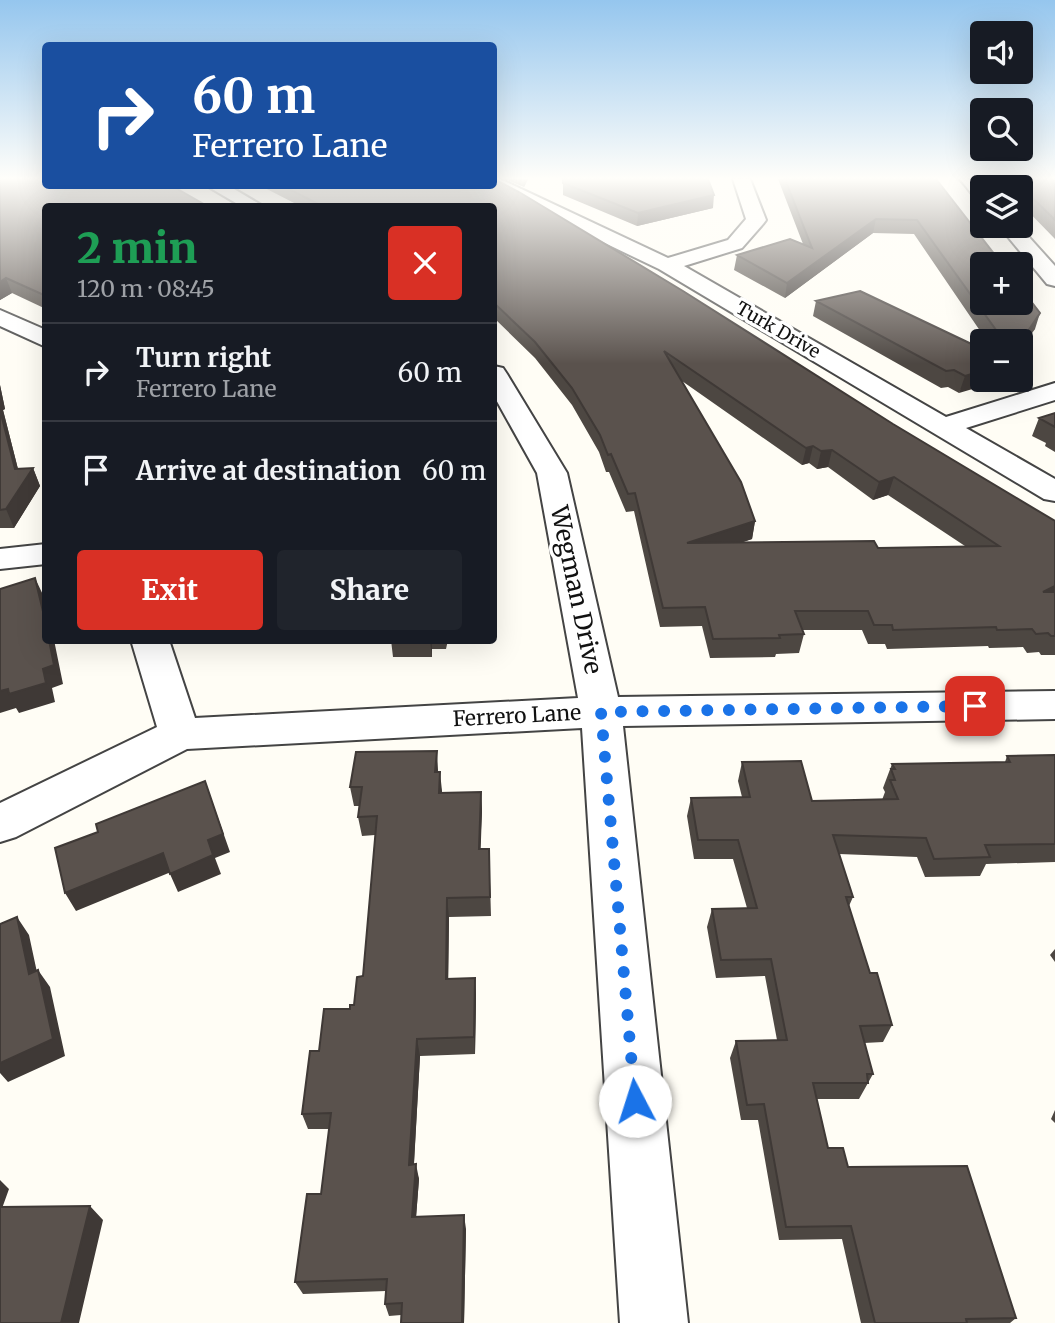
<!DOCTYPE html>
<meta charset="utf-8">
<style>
:root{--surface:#171b24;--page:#20242c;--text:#f1f3f6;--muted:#9ea1a6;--line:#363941;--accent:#d93025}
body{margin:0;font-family:Merriweather,serif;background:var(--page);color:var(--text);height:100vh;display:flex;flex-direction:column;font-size:26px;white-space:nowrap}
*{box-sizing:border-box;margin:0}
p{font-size:23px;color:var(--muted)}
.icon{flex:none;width:38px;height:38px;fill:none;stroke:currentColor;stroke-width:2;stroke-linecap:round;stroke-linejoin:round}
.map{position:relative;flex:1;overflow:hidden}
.panel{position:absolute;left:42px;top:203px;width:455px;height:441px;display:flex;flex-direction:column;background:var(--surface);border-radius:7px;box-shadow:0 7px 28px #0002}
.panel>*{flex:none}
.guide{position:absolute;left:42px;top:42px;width:455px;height:147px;border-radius:7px;box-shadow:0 7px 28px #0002;background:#1a4fa0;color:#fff;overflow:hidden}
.tools{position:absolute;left:970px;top:21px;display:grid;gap:14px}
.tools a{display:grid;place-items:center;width:63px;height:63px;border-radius:7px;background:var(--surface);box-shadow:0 7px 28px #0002;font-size:35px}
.pin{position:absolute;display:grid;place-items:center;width:60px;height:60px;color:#fff;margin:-30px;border-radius:14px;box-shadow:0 4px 10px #0006}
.me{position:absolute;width:77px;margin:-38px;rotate:355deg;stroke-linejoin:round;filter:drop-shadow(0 0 5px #0008)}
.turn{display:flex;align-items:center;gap:24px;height:147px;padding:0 35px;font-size:32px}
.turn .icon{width:91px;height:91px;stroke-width:2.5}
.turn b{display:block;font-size:49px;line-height:60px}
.round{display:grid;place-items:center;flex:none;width:74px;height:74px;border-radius:7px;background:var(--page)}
.summary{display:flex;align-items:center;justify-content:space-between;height:119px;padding:0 35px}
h1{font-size:42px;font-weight:800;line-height:52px;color:#1e9e55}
.button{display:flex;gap:14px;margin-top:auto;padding:14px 35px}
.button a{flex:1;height:80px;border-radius:7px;background:var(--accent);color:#fff;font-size:28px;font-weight:800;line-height:80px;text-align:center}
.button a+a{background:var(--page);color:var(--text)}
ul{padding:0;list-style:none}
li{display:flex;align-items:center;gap:21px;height:98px;padding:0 35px;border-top:2px solid var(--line)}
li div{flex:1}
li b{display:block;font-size:26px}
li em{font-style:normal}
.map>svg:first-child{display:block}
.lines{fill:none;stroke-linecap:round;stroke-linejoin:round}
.minor-casing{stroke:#444;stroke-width:4}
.minor{fill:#fff;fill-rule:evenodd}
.wall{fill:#4d4742;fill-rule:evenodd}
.shaded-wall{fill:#3f3936}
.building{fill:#5a524d;stroke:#3f3936;stroke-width:2;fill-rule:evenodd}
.route{stroke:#1a73e8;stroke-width:12;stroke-dasharray:0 21.6}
.labels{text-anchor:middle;stroke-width:7;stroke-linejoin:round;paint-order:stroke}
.far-street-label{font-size:18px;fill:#111;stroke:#fff}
.street-label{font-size:21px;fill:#111;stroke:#fff}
.near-street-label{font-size:24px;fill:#111;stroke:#fff}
</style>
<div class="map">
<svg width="1055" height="1323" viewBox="0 0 1055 1323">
<rect width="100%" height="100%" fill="#fffdf5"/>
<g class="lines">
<!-- minor casing -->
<g class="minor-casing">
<path id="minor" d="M 494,179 L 500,179 L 668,258 L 728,240 L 746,219 L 733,179 L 750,179 L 766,220 L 763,224 L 742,248 L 684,266 L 946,417 L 1055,383 L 1055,400 L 966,428 L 1055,479 L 1055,501 L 1044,499 L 659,269 L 488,187 L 494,186 Z
M 960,179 L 977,179 L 985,187 L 982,187 L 982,200 L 976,199 Z
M 207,186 L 229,186 L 263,206 L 241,206 Z
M 999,226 L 1019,226 L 1055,266 L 1055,286 L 1047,284 Z
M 0,310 L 46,330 L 46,347 L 0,326 Z
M 494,366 L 503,368 L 507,374 L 567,473 L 618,697 L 1055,691 L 1055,719 L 623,726 L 688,1323 L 620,1323 L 582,728 L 187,749 L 16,837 L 0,842 L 0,803 L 157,727 L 131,640 L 169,640 L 195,718 L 578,698 L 537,473 L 494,396 Z
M 46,544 L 46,564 L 0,569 L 0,549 Z"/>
</g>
<!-- minor -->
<use href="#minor" class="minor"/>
</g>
<!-- wall -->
<path class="wall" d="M 0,179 L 46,206 L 46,309 L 12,293 L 0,300 Z
M 505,179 L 528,179 L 524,187 Z
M 563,179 L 713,208 L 637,226 L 563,195 Z
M 778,179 L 936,179 L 1035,329 L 1020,341 L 987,341 L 914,234 L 873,233 L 785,298 L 734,270 L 737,255 L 803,244 Z
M 996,179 L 1055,179 L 1055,239 L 1020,203 L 1020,187 L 1005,187 Z
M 261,186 L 494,186 L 1055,521 L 1055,655 L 1041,655 L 1039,652 L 1027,653 L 1023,647 L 989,648 L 988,646 L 887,649 L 885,644 L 868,644 L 862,630 L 802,630 L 804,634 L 799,653 L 776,654 L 775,657 L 710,658 L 702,626 L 660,627 L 634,511 L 626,512 L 609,472 L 606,472 L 599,452 L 572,405 L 535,358 L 494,318 L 494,206 L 300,206 ZM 682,381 L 802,465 L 809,463 L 817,469 L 828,467 L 873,500 L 888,495 L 965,546 L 878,548 L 743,542 L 752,539 L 755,521 Z
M 816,301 L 982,349 L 959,393 L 948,387 L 941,388 L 813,316 Z
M 0,385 L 5,409 L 3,410 L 18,469 L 33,468 L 40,486 L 14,528 L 0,528 Z
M 1055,413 L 1055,452 L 1045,446 L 1046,443 L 1032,436 L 1039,418 Z
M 391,640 L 448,640 L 446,649 L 432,649 L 432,657 L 393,657 Z
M 1055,755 L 1055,862 L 986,864 L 980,876 L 925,877 L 917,857 L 839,854 L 853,897 L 849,906 L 870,973 L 892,1025 L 883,1042 L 864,1043 L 873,1074 L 859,1099 L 817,1099 L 828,1148 L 848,1167 L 1016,1318 L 1010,1323 L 861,1323 L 842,1239 L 779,1240 L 758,1120 L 741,1120 L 730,1058 L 736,1041 L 777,1040 L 765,976 L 716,978 L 707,927 L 712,909 L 747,908 L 733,859 L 694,859 L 687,816 L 691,798 L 742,797 L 738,781 L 742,762 L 812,801 L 882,800 L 885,792 L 883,788 L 892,764 L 1005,762 L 1007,756 Z
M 438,772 L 442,793 L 481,792 L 482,811 L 480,849 L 489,849 L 491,916 L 449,917 L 448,979 L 475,978 L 476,995 L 475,1054 L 420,1056 L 414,1164 L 419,1179 L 416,1217 L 466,1229 L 464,1323 L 401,1323 L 401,1315 L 389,1316 L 385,1304 L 386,1291 L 303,1294 L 295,1282 L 321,1194 L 329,1129 L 308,1129 L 302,1114 L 319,1051 L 354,1005 L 363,976 L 375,835 L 362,836 L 358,817 L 359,806 L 354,806 L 350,787 Z
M 1055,949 L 1055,962 L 1050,955 Z
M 1055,1110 L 1055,1123 L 1051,1119 Z"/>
<!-- shaded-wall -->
<path class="shaded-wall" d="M 524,179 L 528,179 L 524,187 Z
M 714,195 L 713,208 L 637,226 L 638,213 Z
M 876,219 L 873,233 L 785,298 L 787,283 Z
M 6,278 L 12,293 L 0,300 L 0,282 Z
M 1040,313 L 1035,329 L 1020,350 L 1020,343 Z
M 982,371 L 982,380 L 1003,380 L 959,393 L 965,376 Z
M 0,385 L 5,409 L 3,410 L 22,485 L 33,468 L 40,486 L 14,528 L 6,509 L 0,410 Z
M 813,446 L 809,463 L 802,465 L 806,448 Z
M 832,450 L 828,467 L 817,469 L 821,451 Z
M 894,477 L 888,495 L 873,500 L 879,482 Z
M 755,521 L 752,539 L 685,561 L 687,543 Z
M 35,578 L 44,597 L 46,604 L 46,624 Z
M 1055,586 L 1055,600 L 1043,592 Z
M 49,640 L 54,640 L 63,684 L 52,688 L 55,702 L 19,713 L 16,708 L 0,713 L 0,691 L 8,689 L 43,669 Z
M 430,640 L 432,640 L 432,657 Z
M 437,751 L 438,770 L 437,791 L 435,772 Z
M 440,772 L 442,791 L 441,812 L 439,793 Z
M 205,781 L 230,852 L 215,858 L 221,874 L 178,892 L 170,874 L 208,840 Z
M 481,792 L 482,811 L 480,868 L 479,849 Z
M 163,853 L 171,872 L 76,911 L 65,893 Z
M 447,898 L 449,917 L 448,996 L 446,979 Z
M 17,917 L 29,935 L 41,991 L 29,974 Z
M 38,970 L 50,987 L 65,1056 L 8,1082 L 0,1073 L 0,1063 Z
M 475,978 L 476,995 L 475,1054 L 474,1037 Z
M 417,1039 L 420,1056 L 413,1179 L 409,1165 Z
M 416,1164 L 419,1179 L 415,1231 L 412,1217 Z
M 0,1180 L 9,1189 L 0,1214 Z
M 90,1206 L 103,1220 L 79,1323 L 61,1323 Z
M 464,1215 L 466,1229 L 464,1323 L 462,1323 Z"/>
<!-- building -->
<path class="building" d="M 0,179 L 46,179 L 46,186 L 172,186 L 207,206 L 46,206 L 46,296 L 6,278 L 0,282 Z
M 494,179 L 519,192 L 683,291 L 893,424 L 1055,521 L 1055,586 L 1043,592 L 1055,592 L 1055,636 L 1051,636 L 1048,633 L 1036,634 L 1032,629 L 997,630 L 996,627 L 893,630 L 892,625 L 874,625 L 868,611 L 795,611 L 804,634 L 779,635 L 780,638 L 713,639 L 705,607 L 663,608 L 635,493 L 628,494 L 611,454 L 608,455 L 600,435 L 572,388 L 535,342 L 494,303 L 494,206 L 322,206 L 283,186 L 494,186 ZM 664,351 L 806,448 L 813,446 L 821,451 L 832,450 L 879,482 L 894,477 L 999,546 L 878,548 L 874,541 L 687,543 L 755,521 L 741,482 Z
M 563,179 L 708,179 L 714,195 L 638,213 L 563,183 Z
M 785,179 L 936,179 L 1002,264 L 982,264 L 982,303 L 1020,303 L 1020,287 L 1040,313 L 1020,343 L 1020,341 L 1004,341 L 917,220 L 876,219 L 787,283 L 737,255 L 790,239 L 812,248 Z
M 1013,179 L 1055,179 L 1055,220 Z
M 860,291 L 982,349 L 982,371 L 965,376 L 954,370 L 946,371 L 816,301 Z
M 0,410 L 15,469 L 33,468 L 6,509 L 0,510 Z
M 1055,413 L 1055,427 L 1039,418 Z
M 35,578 L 46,624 L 46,640 L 49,640 L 54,665 L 43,669 L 46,683 L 9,694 L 8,689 L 0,691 L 0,589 Z
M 437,751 L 435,772 L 440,772 L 439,793 L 481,792 L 479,849 L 489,849 L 490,897 L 447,898 L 446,979 L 475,978 L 474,1037 L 417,1039 L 409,1165 L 416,1164 L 412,1217 L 464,1215 L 462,1323 L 401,1323 L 402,1303 L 385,1304 L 387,1279 L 295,1282 L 307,1194 L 321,1194 L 331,1113 L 302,1114 L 310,1051 L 319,1051 L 324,1009 L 350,1009 L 350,1005 L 354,1005 L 357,977 L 363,976 L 377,816 L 358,817 L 362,787 L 350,787 L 356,752 Z
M 1055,755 L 1055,844 L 985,845 L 990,857 L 934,859 L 926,838 L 833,835 L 853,897 L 846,897 L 870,973 L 877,973 L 892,1025 L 860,1026 L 873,1074 L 867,1074 L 868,1083 L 813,1083 L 828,1148 L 843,1148 L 848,1167 L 967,1166 L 1016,1318 L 966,1319 L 967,1323 L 875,1323 L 851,1226 L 786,1227 L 764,1104 L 747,1105 L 736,1041 L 787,1040 L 771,959 L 721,960 L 712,909 L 757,908 L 738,840 L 698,840 L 691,798 L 750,797 L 742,762 L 801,761 L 812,801 L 898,799 L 890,780 L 895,780 L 891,769 L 895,769 L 892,764 L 1010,762 L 1007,756 Z
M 205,781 L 223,834 L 208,840 L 213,855 L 170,874 L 163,853 L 65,893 L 55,848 L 98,832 L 96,824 Z
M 17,917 L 29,974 L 38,970 L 53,1039 L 0,1063 L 0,924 Z
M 90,1206 L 61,1323 L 0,1323 L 0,1207 Z"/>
<!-- sky -->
<linearGradient id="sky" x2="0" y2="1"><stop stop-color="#95c6ee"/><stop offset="0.49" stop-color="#fffefa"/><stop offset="1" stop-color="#fffefa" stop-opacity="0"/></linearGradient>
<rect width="1055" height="364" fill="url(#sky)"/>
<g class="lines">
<!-- route -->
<path class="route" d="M 635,1101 L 601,712 L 975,706"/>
</g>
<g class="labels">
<!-- far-street labels -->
<g class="far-street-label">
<text transform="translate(778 330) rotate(30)" y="6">Turk Drive</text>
</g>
<!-- street labels -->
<g class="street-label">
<text transform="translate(517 716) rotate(-3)" y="7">Ferrero Lane</text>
</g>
<!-- near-street labels -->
<g class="near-street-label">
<text transform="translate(576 590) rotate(78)" y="8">Wegman Drive</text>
</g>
</g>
</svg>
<div class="tools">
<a><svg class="icon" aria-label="sound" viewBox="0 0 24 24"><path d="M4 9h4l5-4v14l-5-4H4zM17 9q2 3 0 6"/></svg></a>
<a><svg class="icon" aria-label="search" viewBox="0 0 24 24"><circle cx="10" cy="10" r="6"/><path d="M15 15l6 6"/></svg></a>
<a><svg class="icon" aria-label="layers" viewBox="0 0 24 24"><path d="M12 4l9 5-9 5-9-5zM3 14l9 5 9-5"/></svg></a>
<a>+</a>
<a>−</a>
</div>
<div class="pin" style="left:975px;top:706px;background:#d93025"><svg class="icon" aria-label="arrive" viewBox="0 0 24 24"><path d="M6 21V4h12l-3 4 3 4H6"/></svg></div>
<svg class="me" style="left:635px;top:1101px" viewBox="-20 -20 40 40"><circle r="19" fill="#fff"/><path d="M0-13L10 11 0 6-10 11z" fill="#1a73e8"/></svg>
<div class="guide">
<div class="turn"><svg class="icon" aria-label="right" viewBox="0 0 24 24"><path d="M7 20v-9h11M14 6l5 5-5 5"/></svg><div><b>60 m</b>Ferrero Lane</div></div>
</div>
<section class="panel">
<div class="summary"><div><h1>2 min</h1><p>120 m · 08:45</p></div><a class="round" style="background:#d93025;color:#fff"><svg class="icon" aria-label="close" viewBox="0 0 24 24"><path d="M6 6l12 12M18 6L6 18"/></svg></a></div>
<ul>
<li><svg class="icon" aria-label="right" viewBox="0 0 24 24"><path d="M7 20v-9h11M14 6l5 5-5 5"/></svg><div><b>Turn right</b><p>Ferrero Lane</p></div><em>60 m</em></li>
<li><svg class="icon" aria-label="arrive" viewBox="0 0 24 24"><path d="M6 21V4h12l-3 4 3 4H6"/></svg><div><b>Arrive at destination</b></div><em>60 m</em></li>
</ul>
<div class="button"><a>Exit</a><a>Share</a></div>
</section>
</div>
